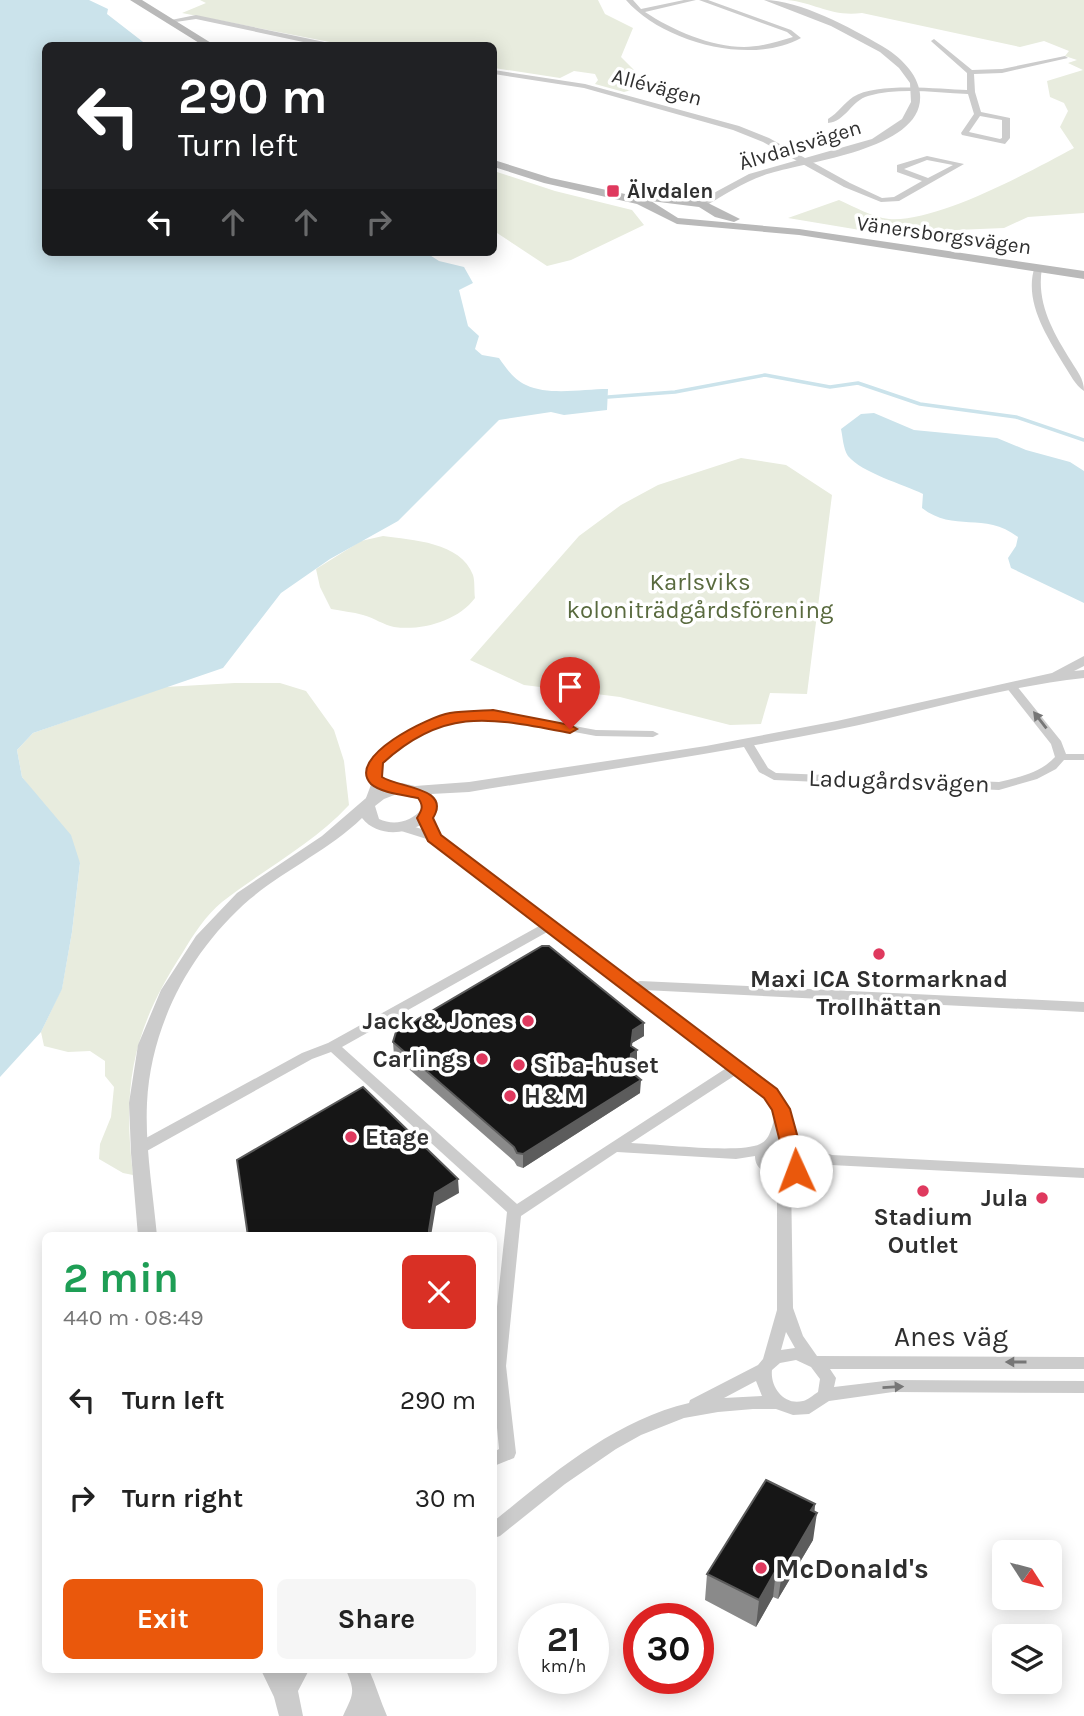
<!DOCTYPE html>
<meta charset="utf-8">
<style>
:root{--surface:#fff;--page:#f6f6f6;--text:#222;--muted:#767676;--accent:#ea580c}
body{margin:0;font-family:Karla,sans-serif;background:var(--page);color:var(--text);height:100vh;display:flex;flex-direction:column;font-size:26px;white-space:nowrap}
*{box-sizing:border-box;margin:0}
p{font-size:23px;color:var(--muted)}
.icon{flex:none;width:38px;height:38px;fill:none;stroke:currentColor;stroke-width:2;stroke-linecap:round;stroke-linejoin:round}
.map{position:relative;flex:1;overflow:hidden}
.side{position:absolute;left:42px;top:1232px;width:455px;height:441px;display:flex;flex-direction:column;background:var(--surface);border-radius:10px;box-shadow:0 4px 18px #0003}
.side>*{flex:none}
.guide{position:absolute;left:42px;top:42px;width:455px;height:214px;border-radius:10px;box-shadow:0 4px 18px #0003;background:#202124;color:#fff;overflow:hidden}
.needle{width:46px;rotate:126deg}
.buttons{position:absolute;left:992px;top:1540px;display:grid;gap:14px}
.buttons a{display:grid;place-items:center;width:70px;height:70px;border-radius:10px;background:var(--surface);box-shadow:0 4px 18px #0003;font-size:35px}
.speed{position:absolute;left:518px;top:1603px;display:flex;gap:14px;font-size:35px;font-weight:700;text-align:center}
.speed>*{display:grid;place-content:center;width:91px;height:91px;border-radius:50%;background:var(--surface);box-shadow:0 4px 18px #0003;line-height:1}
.speed small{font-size:18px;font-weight:400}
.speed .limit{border:10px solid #d22;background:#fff;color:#111}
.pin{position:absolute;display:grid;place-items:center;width:60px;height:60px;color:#fff;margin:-72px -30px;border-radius:50% 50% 50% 0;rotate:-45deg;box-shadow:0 0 7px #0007}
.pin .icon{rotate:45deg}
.me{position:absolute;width:77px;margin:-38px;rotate:358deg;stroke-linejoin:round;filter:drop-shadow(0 0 5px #0008)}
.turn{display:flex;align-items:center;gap:24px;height:147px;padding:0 21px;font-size:32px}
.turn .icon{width:91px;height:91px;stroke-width:2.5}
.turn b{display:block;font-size:49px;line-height:60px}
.lanes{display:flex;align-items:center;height:66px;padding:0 21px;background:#0003;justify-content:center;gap:35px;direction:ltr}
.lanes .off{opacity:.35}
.round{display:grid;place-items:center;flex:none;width:74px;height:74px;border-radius:10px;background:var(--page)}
.summary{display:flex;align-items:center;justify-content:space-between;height:119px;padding:0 21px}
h1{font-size:42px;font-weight:700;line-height:52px;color:#1e9e55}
.action{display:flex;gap:14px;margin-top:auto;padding:14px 21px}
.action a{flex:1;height:80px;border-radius:10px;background:var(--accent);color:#fff;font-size:28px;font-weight:700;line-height:80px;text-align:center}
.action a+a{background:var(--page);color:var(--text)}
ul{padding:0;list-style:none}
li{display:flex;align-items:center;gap:21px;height:98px;padding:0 21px}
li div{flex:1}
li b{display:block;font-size:26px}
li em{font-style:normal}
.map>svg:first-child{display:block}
.green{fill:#e8ecde}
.water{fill:#cbe3eb}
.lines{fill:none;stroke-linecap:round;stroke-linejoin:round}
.stream{stroke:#cbe3eb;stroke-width:3.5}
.minor{fill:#ccc;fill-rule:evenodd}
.tertiary{fill:#ccc;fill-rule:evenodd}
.secondary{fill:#b9b9b9;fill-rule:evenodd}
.wall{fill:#8a8a8a}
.shaded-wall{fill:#5c5c5c}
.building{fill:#161616;stroke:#5c5c5c;stroke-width:2}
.oneway{fill:#767676}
.route{fill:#ea580c;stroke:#983908;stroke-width:2}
.poi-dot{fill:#df395e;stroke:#fff;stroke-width:2.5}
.labels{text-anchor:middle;stroke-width:7;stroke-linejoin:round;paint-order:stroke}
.far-street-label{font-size:21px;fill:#2f2f2f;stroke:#fff}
.far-poi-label{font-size:21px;font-weight:bold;fill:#2f2f2f;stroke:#fff;text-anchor:start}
.park-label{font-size:24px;fill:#596a3e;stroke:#fff}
.street-label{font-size:24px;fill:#2f2f2f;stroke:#fff}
.poi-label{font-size:24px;font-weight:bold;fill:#2f2f2f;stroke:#fff;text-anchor:end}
.near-street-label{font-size:28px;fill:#2f2f2f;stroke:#fff}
.near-poi-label{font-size:28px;font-weight:bold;fill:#2f2f2f;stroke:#fff;text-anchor:start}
</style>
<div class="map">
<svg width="1084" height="1716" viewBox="0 0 1084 1716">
<rect width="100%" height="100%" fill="#fff"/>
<!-- green -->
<path class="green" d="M 200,0 L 598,0 L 605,14 L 633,28 L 621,57 L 643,79 L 646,86 L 624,92 L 595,84 L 598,80 L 595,74 L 574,71 L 560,78 L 494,68 L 494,46 L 345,45 L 182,13 L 206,3 Z
M 787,0 L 1084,0 L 1084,213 L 1028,217 L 1004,228 L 956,230 L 920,240 L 788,218 L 839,200 C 855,207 872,217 889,219 C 937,223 1031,171 1074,148 L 1060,127 L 1068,111 L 1064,103 L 1050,97 L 1047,81 L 1083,70 L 1068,63 L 1077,60 L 1065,56 L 1069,51 L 1044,41 L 1020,47 L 862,13 C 831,17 816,3 787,0 Z
M 494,171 L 555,191 L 632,210 L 644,225 L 571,260 L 547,266 L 494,231 Z
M 741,458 L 786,465 L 832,495 L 807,694 L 770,693 L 761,724 L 730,725 L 620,697 L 524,685 L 470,660 L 579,536 L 621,505 L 658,485 Z
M 383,536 C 412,540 461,542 473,575 C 475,581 474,591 475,598 C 458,621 422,631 394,627 C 384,625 374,618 363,615 C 353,612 341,611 331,609 L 320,587 L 316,569 L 361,541 Z
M 235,683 L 280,683 L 306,691 L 334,730 L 344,761 L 349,805 C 313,844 264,869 222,902 C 206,915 193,935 183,952 C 133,1029 122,1084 133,1175 L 123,1173 L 99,1159 L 100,1144 L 111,1117 L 114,1087 L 105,1076 L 105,1061 L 90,1051 L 68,1052 L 44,1046 L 41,1032 L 62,988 L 72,932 L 80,863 L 45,807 L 22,777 L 17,750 L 33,733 L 165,687 Z"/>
<!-- water -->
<path class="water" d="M 0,0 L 89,0 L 108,9 L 107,14 L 147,45 L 46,46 L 46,252 L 425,252 L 439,261 L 464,267 L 473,283 L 459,290 L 468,326 L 479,336 L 475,349 L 482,355 L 499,358 C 506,368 514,380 526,385 C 549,396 583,389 608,389 L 607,410 L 564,415 L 551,412 L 499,420 L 398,521 L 330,559 L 281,593 L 223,668 L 33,733 L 17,750 L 22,777 L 71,835 L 80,863 L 72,932 L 62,989 L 41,1032 L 0,1077 Z
M 874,413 L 914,430 L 997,438 L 1026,450 L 1070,462 L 1084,471 L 1084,603 L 1011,568 L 1008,558 L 1016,546 L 1018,537 C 984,511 954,533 922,508 L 923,494 C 903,484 862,473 848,456 C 843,448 843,438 841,429 L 861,414 Z"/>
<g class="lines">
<!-- stream -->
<path class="stream" d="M 608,397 L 675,392 L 765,375 L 830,387 L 858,383 L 920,404 L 1016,417 L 1084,440"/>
<!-- minor -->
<path class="minor" d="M 626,0 L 633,0 L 641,9 L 684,0 L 696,0 L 645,12 C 672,30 711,47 744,47 C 760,47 777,42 793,37 L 787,32 L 699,0 L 708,0 L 791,30 L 801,38 C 751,66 662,42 626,0 Z
M 196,15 L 334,44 L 337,46 L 322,46 L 196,19 L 169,23 L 166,21 Z
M 934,39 L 972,70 L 1002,69 L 1065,56 L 1068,58 L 1002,73 L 974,74 L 975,92 L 981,112 L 1010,118 L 1010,138 L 1005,144 L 962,135 L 961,133 L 974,114 L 968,94 C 936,93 900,87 868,96 C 852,100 845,122 828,123 L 828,119 C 838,113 844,103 853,97 C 876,82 939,89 967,90 L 967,73 L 932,42 L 931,41 ZM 980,116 L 1002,120 L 1002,138 L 1000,139 L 969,132 Z
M 494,70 L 585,84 L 739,126 L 769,138 L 850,183 L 882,198 L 894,197 L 922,181 L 897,172 L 897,165 L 927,156 L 964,164 L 899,201 L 881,202 L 844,187 L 763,142 L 733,130 L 584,88 L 494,74 ZM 927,160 L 953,165 L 928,178 L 904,169 Z
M 1035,266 L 1042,268 C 1036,303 1053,332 1071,361 C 1077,371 1084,379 1084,391 C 1075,385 1070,374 1064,365 C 1047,336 1023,301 1035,266 Z
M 1012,684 L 1016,685 L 1061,741 L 1066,754 L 1084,754 L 1084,760 L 1064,760 L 1056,769 L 1037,779 L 999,790 L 774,780 L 759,772 L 741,742 L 743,740 L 751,740 L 768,768 L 776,773 L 999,782 C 1020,777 1040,773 1055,757 L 1051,744 L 1006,687 Z
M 493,711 L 596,730 L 653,731 L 659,734 L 653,737 L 596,736 L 493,717 L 463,718 L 441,724 L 398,747 L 380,767 C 384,782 384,787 376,801 L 368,801 L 366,798 L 372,782 L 368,766 C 400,726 444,712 493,711 Z
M 402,823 L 438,834 L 634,983 L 640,981 L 1084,1002 L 1084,1012 L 644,990 L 768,1084 L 784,1100 L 796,1140 L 806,1146 L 832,1155 L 1084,1168 L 1084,1178 L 831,1165 L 812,1159 L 809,1169 L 791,1177 L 793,1308 L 803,1336 L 817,1356 L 1084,1357 L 1084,1369 L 830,1369 L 836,1378 L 834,1387 L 893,1380 L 1084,1381 L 1084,1393 L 893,1392 L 829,1401 L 809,1414 L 793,1415 L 776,1409 L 753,1409 L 718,1412 L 684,1418 L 641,1435 L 616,1449 L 565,1484 L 500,1536 L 494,1538 L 494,1521 C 551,1475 615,1420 689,1403 L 690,1400 L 758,1365 L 763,1359 L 777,1310 L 777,1178 C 766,1174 755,1169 755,1156 L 736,1159 L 617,1152 L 521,1216 L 506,1366 L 516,1453 L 514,1458 L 494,1466 L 494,1452 L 499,1449 L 494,1396 L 494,1335 L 507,1212 L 331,1052 L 312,1059 L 145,1152 L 135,1152 L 133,1148 L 135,1144 L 302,1053 L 328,1043 L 541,925 L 430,840 L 398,830 L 396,827 ZM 549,931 L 728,1067 L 517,1204 L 342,1047 ZM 737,1074 C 755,1088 781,1102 772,1127 C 769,1135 768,1140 760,1144 C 740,1154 658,1144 631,1143 ZM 777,1147 L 788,1148 L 796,1154 L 797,1163 C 787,1170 778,1169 769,1160 L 769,1152 ZM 786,1332 L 795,1348 L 781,1350 ZM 796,1360 L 811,1367 L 820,1379 L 818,1392 C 813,1395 808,1400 803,1401 C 784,1406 770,1387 772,1370 L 780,1363 ZM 756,1381 L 762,1396 L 724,1398 Z"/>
<!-- tertiary -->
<path class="tertiary" d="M 764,0 C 800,0 851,28 882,46 C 899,56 918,73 920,94 C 925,149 808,161 771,173 C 746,180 726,194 705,206 L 697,206 L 697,202 L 749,174 L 872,139 L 902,119 L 911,102 L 910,83 L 899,68 L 880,52 L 831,26 Z
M 1084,656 L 1084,666 L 1074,671 L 1084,670 L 1084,678 C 1000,687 918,713 835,730 C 714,754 591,772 469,792 L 431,794 L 438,810 C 421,833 381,842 362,818 C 329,850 286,869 250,899 C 191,950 151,1024 147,1103 C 145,1147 153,1192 157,1236 L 138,1236 L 131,1153 L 129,1103 L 138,1045 L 161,990 L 196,936 L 237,893 L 322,836 L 373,792 L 402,783 L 415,786 L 469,782 L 706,746 L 837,721 L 1052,673 ZM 402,792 L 420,800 L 422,809 C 411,822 394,826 379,819 L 375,806 L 384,799 Z
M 261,1670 L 309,1670 L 298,1691 L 303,1716 L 279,1716 L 274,1697 Z
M 346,1670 L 369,1670 C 376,1685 380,1700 387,1716 L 343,1716 C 353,1694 356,1693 346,1670 Z"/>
<!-- secondary -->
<path class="secondary" d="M 130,0 L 142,0 L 216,46 L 204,46 Z
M 494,160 L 551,178 L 639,197 L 644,194 L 706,202 L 740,219 L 734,222 L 715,217 L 699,207 L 651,201 L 678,218 L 799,229 L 1084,271 L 1084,279 L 799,235 L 677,224 L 637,204 L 544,183 L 494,167 Z"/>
</g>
<!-- wall -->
<path class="wall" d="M 644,1036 L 632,1043 L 632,1046 L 637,1063 L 630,1067 L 630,1070 L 640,1093 L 523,1168 L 517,1166 L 514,1161 L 394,1056 L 393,1042 Z
M 815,1504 L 813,1540 L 778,1599 L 773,1597 L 756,1627 L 705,1600 L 707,1574 Z"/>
<!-- shaded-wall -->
<path class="shaded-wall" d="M 644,1023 L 644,1036 L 632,1043 L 631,1053 L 637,1050 L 637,1063 L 630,1067 L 633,1030 Z
M 641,1080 L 640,1093 L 523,1168 L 523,1154 Z
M 458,1179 L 459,1193 L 436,1206 L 431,1236 L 429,1236 L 429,1230 L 435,1193 Z
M 815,1504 L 813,1520 L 817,1513 L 813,1540 L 778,1599 L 782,1573 Z
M 776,1570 L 773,1597 L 756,1627 L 759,1600 Z"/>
<!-- building -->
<path class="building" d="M 542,946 L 549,946 L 644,1023 L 633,1030 L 631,1046 L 637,1050 L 631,1054 L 629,1070 L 641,1080 L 523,1154 L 517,1153 L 514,1147 L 393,1042 L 396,1032 Z
M 363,1087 L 458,1179 L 435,1193 L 429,1230 L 429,1236 L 248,1236 L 237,1160 Z
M 766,1480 L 815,1504 L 811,1510 L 817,1513 L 782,1573 L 776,1570 L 759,1600 L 707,1574 Z"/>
<!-- one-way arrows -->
<defs><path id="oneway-solid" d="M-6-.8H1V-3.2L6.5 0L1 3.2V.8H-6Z" transform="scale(1.75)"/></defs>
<g class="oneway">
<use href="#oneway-solid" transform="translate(1040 720) rotate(-128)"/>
<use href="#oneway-solid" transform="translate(1016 1362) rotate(-180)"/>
<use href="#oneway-solid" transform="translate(893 1387) rotate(-3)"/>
</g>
<!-- route -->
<path class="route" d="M 493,710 L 570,725 L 577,729 L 570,733 C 494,719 446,705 383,763 L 382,777 C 398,788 452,787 433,818 L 441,835 L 777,1089 L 790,1109 L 798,1138 L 806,1143 L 814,1156 C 812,1169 804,1181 789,1176 L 786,1171 L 795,1162 L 796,1156 L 780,1142 L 772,1110 L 764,1098 L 428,841 L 417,818 C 422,810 424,806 418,798 C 405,795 381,793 371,784 C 345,757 430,716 450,713 C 464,711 479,711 493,710 Z"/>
<!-- markers -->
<g class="poi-dot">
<rect x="606" y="184" width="14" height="14" rx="3.5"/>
<circle cx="879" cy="954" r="7"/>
<circle cx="528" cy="1021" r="7"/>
<circle cx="482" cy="1059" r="7"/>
<circle cx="519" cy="1065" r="7"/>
<circle cx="510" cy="1096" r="7"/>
<circle cx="351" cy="1137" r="7"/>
<circle cx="923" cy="1191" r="7"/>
<circle cx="1042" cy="1198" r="7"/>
<circle cx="761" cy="1568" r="7"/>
</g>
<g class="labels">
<!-- far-street labels -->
<g class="far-street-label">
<text transform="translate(657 87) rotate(15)" y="7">Allévägen</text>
<text transform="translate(800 145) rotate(-17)" y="7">Älvdalsvägen</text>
<text transform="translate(944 235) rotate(8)" y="7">Vänersborgsvägen</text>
</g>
<!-- far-poi labels -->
<g class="far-poi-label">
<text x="627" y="198">Älvdalen</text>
</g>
<!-- park labels -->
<g class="park-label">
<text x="700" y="590">Karlsviks<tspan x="700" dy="28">koloniträdgårdsförening</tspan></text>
</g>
<!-- street labels -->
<g class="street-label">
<text transform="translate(899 781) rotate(2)" y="8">Ladugårdsvägen</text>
</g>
<!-- poi labels -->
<g class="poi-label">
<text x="879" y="987" text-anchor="middle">Maxi ICA Stormarknad<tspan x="879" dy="28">Trollhättan</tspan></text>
<text x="514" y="1029">Jack &amp; Jones</text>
<text x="468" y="1067">Carlings</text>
<text x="533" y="1073" text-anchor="start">Siba-huset</text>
<text x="524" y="1104" text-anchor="start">H&amp;M</text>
<text x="365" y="1145" text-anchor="start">Etage</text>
<text x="1028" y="1206">Jula</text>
<text x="923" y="1225" text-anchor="middle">Stadium<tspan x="923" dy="28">Outlet</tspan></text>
</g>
<!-- near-street labels -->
<g class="near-street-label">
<text x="951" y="1346">Anes väg</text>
</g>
<!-- near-poi labels -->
<g class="near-poi-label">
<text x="775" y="1578">McDonald's</text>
</g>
</g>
</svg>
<div class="buttons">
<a><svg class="needle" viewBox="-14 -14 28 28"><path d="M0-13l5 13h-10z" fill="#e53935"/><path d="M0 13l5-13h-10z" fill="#767676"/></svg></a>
<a><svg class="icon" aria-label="layers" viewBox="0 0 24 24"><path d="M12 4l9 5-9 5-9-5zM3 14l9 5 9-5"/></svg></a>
</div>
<div class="speed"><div>21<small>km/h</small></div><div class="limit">30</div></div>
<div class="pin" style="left:570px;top:729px;background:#d93025"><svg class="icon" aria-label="arrive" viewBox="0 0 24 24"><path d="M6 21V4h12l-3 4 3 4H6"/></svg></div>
<svg class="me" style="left:796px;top:1171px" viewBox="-20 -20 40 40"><circle r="19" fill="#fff"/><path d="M0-13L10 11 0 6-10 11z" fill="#ea580c"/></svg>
<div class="guide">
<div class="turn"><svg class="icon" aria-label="left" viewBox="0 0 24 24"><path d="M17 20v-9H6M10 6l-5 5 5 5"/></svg><div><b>290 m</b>Turn left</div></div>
<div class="lanes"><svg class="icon" aria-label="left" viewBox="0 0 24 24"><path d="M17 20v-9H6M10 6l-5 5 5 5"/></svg><svg class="icon off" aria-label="ahead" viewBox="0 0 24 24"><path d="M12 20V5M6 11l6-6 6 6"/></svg><svg class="icon off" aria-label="ahead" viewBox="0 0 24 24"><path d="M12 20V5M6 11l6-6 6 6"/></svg><svg class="icon off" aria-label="right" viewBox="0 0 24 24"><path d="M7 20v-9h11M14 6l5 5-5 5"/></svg></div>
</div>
<section class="side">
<div class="summary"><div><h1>2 min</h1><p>440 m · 08:49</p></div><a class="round" style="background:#d93025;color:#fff"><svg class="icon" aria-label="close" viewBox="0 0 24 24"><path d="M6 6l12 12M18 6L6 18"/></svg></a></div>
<ul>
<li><svg class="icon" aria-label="left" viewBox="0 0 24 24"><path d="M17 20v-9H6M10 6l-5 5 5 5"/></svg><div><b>Turn left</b></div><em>290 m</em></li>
<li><svg class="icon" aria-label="right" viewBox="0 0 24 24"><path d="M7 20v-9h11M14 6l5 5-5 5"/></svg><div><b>Turn right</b></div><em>30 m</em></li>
</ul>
<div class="action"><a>Exit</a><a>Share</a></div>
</section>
</div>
